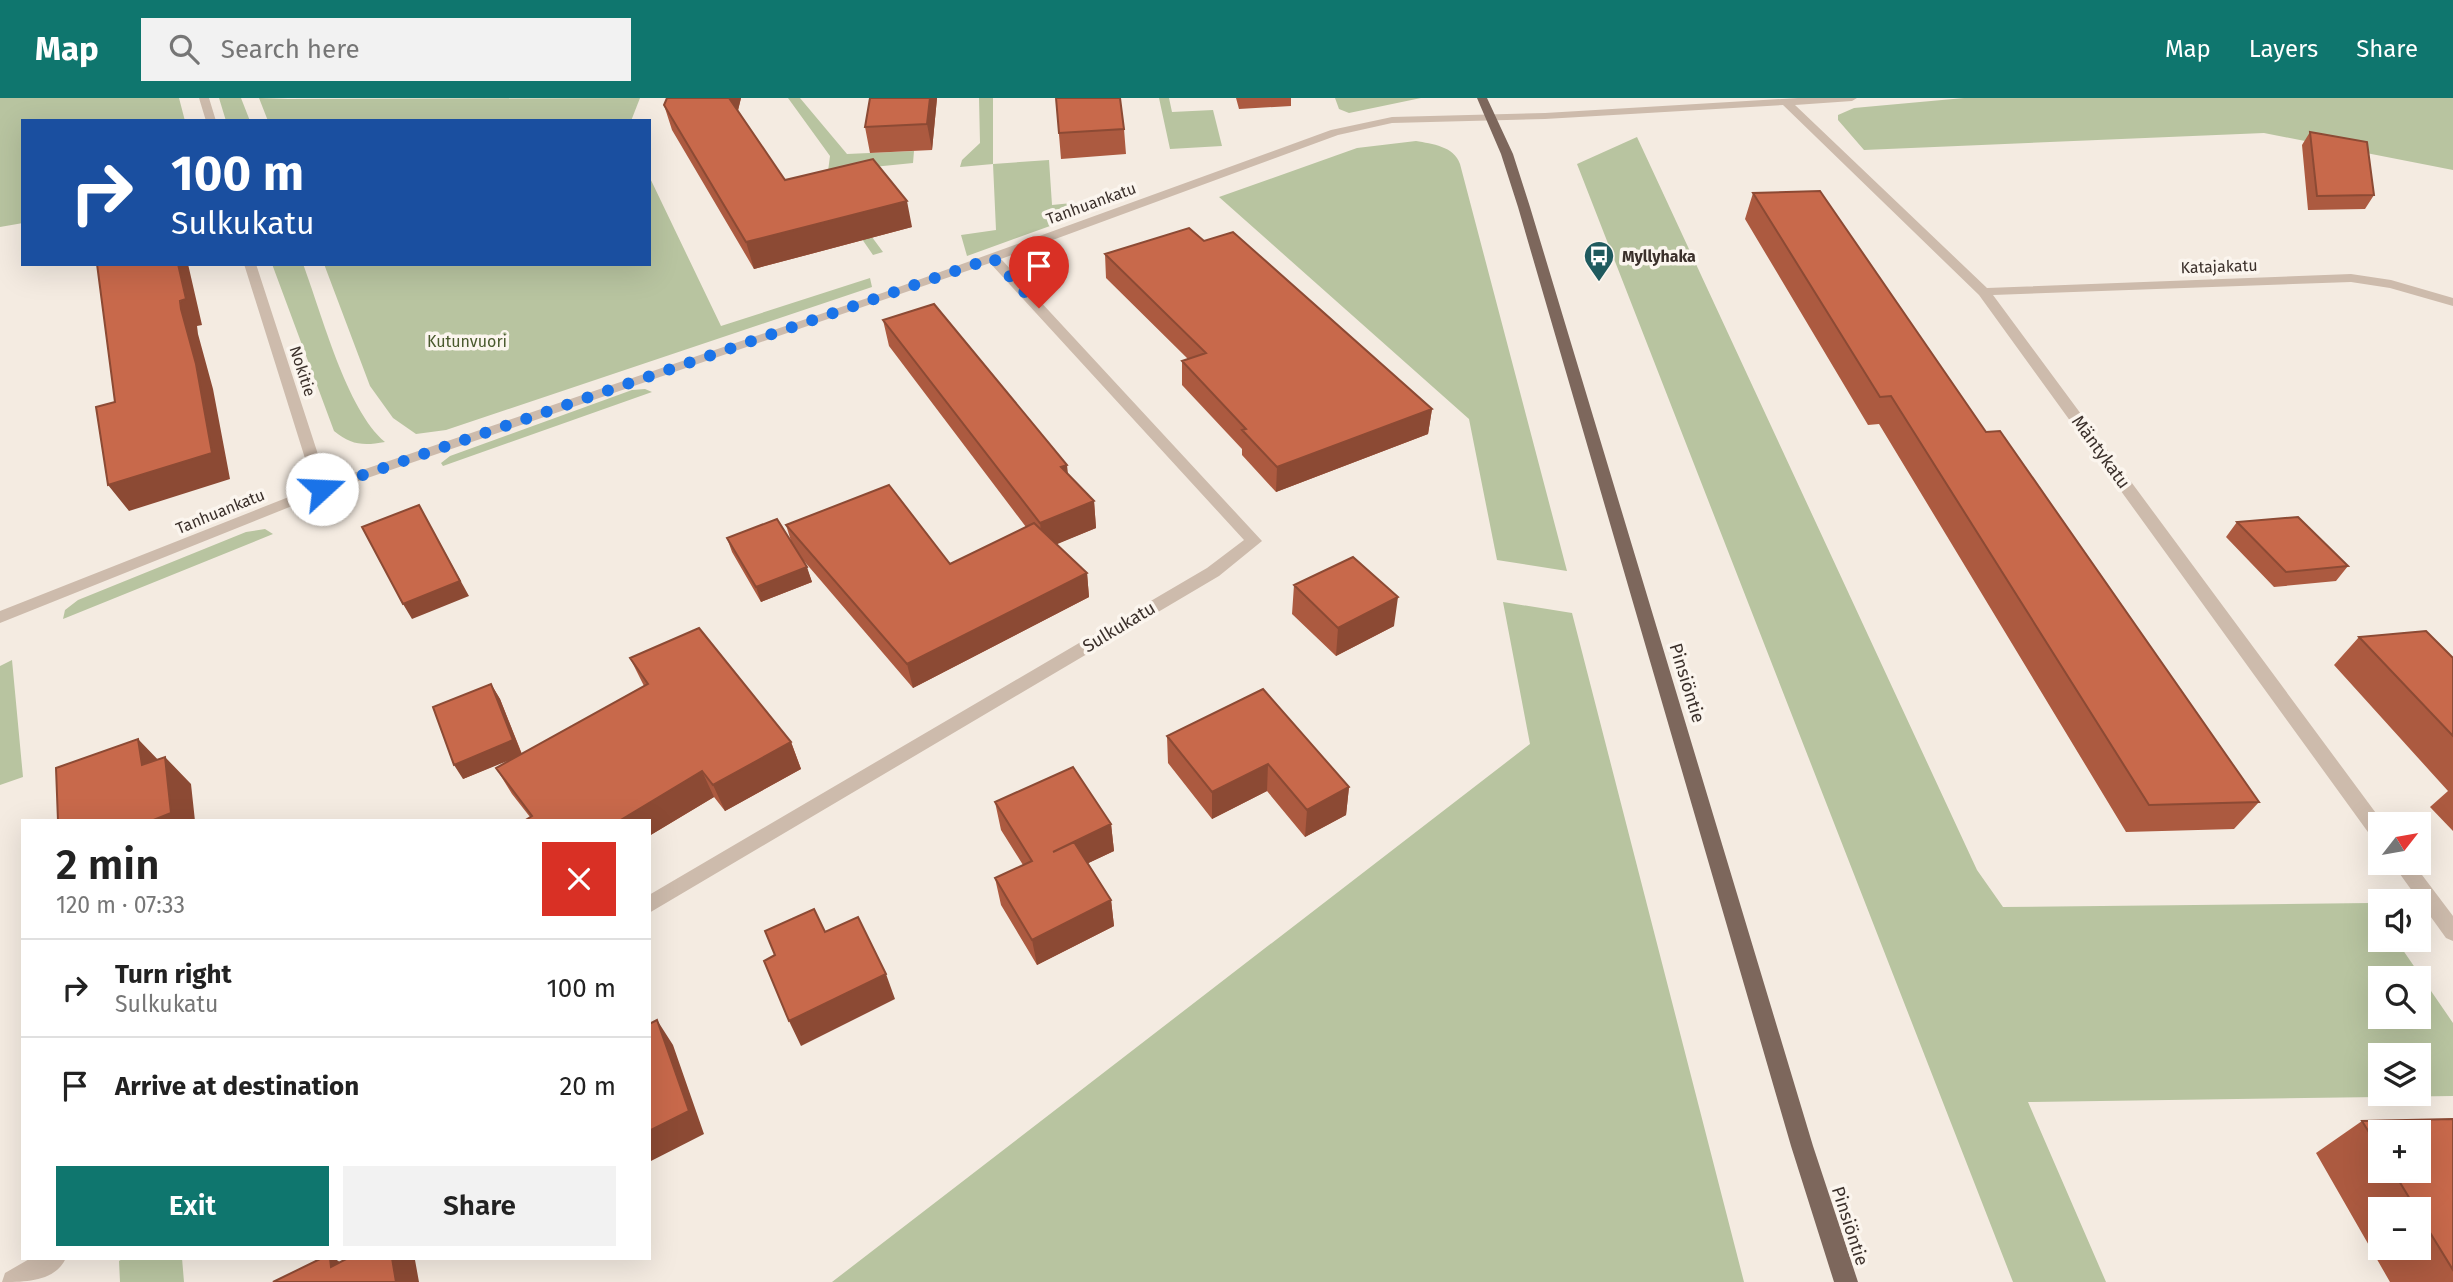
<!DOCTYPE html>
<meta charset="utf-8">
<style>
:root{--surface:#fff;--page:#f2f2f2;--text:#222;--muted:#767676;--line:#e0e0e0;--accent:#0f766e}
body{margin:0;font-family:"Fira Sans",sans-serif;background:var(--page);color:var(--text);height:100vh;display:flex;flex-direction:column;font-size:26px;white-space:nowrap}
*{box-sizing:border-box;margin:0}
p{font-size:23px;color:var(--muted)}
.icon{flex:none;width:38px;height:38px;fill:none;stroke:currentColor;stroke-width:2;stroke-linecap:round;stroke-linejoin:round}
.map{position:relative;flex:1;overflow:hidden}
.side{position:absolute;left:21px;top:721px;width:630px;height:441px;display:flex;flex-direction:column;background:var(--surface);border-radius:0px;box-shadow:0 7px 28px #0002}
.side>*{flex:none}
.guide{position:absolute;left:21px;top:21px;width:630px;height:147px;border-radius:0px;box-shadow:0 7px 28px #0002;background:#1a4fa0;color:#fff;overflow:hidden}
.needle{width:46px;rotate:59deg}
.buttons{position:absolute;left:2368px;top:714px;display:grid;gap:14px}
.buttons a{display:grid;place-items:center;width:63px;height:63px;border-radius:0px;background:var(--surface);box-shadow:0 7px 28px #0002;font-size:35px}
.pin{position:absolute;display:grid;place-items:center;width:60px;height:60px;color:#fff;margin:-72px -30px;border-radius:50% 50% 50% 0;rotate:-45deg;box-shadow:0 0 7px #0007}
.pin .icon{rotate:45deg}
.me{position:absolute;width:77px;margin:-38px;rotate:70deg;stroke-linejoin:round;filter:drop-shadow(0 0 5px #0008)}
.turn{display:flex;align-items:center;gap:24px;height:147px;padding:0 35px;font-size:32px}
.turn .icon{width:91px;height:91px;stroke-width:2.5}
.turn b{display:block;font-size:49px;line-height:60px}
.round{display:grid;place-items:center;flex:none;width:74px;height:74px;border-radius:0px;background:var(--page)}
.summary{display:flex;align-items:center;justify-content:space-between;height:119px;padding:0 35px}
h1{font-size:42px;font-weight:600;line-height:52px}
.cta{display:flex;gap:14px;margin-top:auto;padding:14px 35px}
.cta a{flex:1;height:80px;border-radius:0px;background:var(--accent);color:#fff;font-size:28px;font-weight:600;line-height:80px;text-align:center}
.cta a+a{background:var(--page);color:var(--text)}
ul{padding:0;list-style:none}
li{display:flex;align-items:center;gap:21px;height:98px;padding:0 35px;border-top:2px solid var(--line)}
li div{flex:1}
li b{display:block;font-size:26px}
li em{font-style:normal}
header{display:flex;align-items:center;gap:42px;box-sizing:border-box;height:98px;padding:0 35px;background:var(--accent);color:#fff}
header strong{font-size:33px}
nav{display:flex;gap:38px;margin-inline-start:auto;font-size:24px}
.search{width:490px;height:63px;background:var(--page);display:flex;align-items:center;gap:18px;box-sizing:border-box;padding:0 24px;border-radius:0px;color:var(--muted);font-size:26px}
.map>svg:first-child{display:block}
.green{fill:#b8c4a0;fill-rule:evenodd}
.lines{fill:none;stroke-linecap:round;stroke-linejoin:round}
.minor{fill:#cdbbac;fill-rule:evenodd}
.major{fill:#7d675c;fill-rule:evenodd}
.wall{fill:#ac5a40;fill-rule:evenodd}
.shaded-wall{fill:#8c4a34}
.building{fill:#c8694b;stroke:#8c4a34;stroke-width:2}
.route{stroke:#1a73e8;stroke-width:12;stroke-dasharray:0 21.6}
.labels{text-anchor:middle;stroke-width:7;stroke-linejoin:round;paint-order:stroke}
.far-street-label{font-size:16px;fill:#3b302b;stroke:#fbf5ee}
.far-poi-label{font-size:16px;font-weight:bold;fill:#3b302b;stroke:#fbf5ee;text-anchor:start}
.far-park-label{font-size:16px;fill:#4a5a2e;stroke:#fbf5ee}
.street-label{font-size:18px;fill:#3b302b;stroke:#fbf5ee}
</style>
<header>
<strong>Map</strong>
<div class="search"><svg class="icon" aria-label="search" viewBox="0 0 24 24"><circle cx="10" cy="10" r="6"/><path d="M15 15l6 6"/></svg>Search here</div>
<nav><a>Map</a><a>Layers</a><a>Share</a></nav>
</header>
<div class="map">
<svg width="2453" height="1184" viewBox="0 0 2453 1184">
<rect width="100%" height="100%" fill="#f4ebe1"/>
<!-- green -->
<path class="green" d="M 0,0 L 179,0 L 185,23 L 23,23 L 23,125 L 0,129 Z
M 219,0 L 241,0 L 250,23 L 226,23 Z
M 259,0 L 288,1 L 640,0 L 631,23 L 268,23 Z
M 788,0 L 800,0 L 847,56 L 914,53 L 913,65 L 873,69 L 841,97 L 883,154 L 873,157 L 826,89 L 830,58 Z
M 979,0 L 993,0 L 993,66 L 1049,62 L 1052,107 L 1092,103 L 1100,110 L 967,158 L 961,137 L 996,132 L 993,66 L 960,69 L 962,62 L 980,45 Z
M 1159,0 L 1169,0 L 1172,14 L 1213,12 L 1222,48 L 1170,51 Z
M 1335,0 L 1421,0 L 1349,15 L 1339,11 Z
M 1964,0 L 2453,0 L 2453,72 L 2264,35 L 1864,52 L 1838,22 L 1838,17 L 1854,10 Z
M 1637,39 L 1977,772 L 2003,809 L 2370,805 L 2380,819 L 2380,842 L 2396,842 L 2453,925 L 2453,998 L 2028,1004 L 2106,1184 L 2013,1184 L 1577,66 ZM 2380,880 L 2418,880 L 2418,919 L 2380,919 ZM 2380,957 L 2418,957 L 2418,996 L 2380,996 Z
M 1416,43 C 1432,46 1454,48 1460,66 L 1567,473 L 1497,462 L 1469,321 L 1219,99 L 1357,50 Z
M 649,78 L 721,228 L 870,180 L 872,189 L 446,332 L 416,336 L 393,320 L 370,288 L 324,166 L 649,166 Z
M 272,166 L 303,166 C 322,216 346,311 385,344 C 363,348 351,347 334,333 Z
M 645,291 L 652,294 L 443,368 L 441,365 L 450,358 L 632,292 Z
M 265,431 L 273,436 L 63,521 L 65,512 L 78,502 L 246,434 Z
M 1503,504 L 1572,515 L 1744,1184 L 832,1184 L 1530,646 Z
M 12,562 L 23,679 L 0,687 L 0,568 Z
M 124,1160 L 182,1160 L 184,1184 L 120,1184 L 119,1163 Z"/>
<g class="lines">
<!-- minor -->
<path class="minor" d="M 199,0 L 209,0 L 216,23 L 206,23 Z
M 1798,0 L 1857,0 L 1852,3 L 1795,7 L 1987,190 L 2351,176 L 2391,182 L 2453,200 L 2453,208 L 2390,190 L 2351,184 L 1993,197 L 2384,726 L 2380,726 L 2380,743 L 2373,741 L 1979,197 L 1783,7 L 1545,21 L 1392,25 L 1338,37 L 1001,161 L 1262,443 L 1219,478 L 649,815 L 649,797 L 1207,470 L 1244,442 L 990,165 L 327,394 L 0,525 L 0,513 L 314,389 L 244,166 L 256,166 L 327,384 L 885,194 L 1331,32 L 1392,19 L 1545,15 Z
M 2392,765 L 2413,765 L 2453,818 L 2453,843 L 2446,840 Z
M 31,1160 L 66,1160 C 55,1184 25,1184 2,1184 L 5,1175 Z"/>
<!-- major -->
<path class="major" d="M 1477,0 L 1487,0 L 1513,56 L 1530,109 L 1813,1048 L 1858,1184 L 1834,1184 L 1791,1048 L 1518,109 L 1501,56 Z"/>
</g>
<!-- wall -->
<path class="wall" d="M 667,0 L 741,0 L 738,13 L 785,82 L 912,129 L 754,171 L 672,32 L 664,7 Z
M 870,0 L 937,0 L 932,52 L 870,55 L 865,29 Z
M 1056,0 L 1124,31 L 1126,56 L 1061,61 Z
M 1236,0 L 1291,0 L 1291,8 L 1239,11 Z
M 2310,34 L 2374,97 L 2365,111 L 2308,112 L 2302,47 Z
M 1753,95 L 1986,334 L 2259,704 L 2234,731 L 2126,734 L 1879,326 L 1868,327 L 1745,121 Z
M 1204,143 L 1432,311 L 1428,336 L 1276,394 L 1242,357 L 1242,351 L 1182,287 L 1182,263 L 1188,261 L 1106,180 L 1105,156 Z
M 883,222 L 1068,376 L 1094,403 L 1096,430 L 1056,446 L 1087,475 L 1089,499 L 913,590 L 804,463 L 812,484 L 761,504 L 732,454 L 727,440 L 791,443 L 786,427 L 950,466 L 1026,429 L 889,248 Z
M 2237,424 L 2348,468 L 2336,483 L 2274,489 L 2226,439 Z
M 1294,487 L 1394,528 L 1336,558 L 1292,516 Z
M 2359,539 L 2453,560 L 2453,733 L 2430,709 L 2448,693 L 2334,567 Z
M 630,560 L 791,644 L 801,671 L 725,713 L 714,699 L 649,738 L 649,723 L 530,719 L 512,696 L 496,670 L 515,659 L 463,681 L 491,586 L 500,601 L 522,656 L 644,588 Z
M 1263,591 L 1349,689 L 1346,717 L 1305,739 L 1267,693 L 1212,721 L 1168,665 L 1167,638 Z
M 995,704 L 1111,726 L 1114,753 L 1088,765 L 1111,802 L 1114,828 L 1037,867 L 1001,807 L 995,780 L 1023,767 L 1001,732 Z
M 2453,1021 L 2453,1184 L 2390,1184 L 2316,1055 L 2362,1023 ZM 2380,1034 L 2418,1073 L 2380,1073 ZM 2380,1111 L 2418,1111 L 2418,1150 L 2380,1150 Z"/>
<!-- shaded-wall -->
<path class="shaded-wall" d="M 729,0 L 741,0 L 735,23 Z
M 930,0 L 937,0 L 932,52 L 927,26 Z
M 907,103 L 912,129 L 754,171 L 746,144 Z
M 178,166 L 188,166 L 202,227 L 197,228 L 198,236 L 213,291 L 230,381 L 129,413 L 108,387 L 181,211 Z
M 1432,311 L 1428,336 L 1276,394 L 1277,369 Z
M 1067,367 L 1070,394 L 1061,369 Z
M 1094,403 L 1096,430 L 1043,452 L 1040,425 Z
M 427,422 L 469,498 L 412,521 L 403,506 Z
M 807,469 L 812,484 L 761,504 L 756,489 Z
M 1087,475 L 1089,499 L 913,590 L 907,566 Z
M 1398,499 L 1394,528 L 1336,558 L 1338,530 Z
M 491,586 L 500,601 L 522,657 L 463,681 L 454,667 Z
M 138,641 L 164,668 L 142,667 Z
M 791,644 L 801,671 L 725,713 L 713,687 Z
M 165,659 L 191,686 L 195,723 L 151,723 Z
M 1268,666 L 1267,693 L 1212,721 L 1212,694 Z
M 702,673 L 714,699 L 649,738 L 649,723 L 619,723 Z
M 1349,689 L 1346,717 L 1305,739 L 1307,712 Z
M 1111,726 L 1114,753 L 1057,780 L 1053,754 Z
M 1111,802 L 1114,828 L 1037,867 L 1032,842 Z
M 886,876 L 895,901 L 801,948 L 789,923 Z
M 657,922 L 673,947 L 704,1036 L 649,1064 L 649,1033 Z
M 330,1160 L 334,1160 L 358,1177 L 331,1169 Z
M 392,1160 L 412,1160 L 415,1162 L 419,1184 L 396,1184 Z"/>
<!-- building -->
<path class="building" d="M 667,0 L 729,0 L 785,82 L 873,61 L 907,103 L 746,144 L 664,7 Z
M 870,0 L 930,0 L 927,26 L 865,29 Z
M 1056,0 L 1120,0 L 1124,31 L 1059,35 Z
M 2310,34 L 2367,44 L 2374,97 L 2317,98 Z
M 1820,93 L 1986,334 L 2000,333 L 2259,704 L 2149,707 L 1891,298 L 1880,299 L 1753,95 Z
M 1189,130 L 1204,143 L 1233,134 L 1432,311 L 1277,369 L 1242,332 L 1246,331 L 1182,263 L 1206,255 L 1105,156 Z
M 97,166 L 178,166 L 186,201 L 180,203 L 181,211 L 196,266 L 212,355 L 108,387 L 96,309 L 115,304 Z
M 934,206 L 1067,367 L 1061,369 L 1094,403 L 1040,425 L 883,222 Z
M 889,387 L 950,466 L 1034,425 L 1087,475 L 907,566 L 786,427 Z
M 419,407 L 460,483 L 403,506 L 362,429 Z
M 2298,419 L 2348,468 L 2286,474 L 2237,424 Z
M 777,421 L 807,469 L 756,489 L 727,440 Z
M 1353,459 L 1398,499 L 1338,530 L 1294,487 Z
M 699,530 L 791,644 L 713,687 L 702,673 L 619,723 L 524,723 L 532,718 L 496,670 L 648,586 L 630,560 Z
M 2426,533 L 2453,560 L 2453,638 L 2359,539 Z
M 491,586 L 513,642 L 454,667 L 433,609 Z
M 1263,591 L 1349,689 L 1307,712 L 1268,666 L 1212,694 L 1167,638 Z
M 138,641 L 142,667 L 165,659 L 171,715 L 151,723 L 58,723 L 56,670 Z
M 1073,669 L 1111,726 L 1053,754 L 1074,744 L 1111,802 L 1032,842 L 995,780 L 1032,763 L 995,704 Z
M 814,811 L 825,834 L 858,819 L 886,876 L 789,923 L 764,863 L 775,857 L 765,833 Z
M 657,922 L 689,1013 L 649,1033 L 649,926 Z
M 2453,1021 L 2453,1172 L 2418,1115 L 2418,1111 L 2416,1111 L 2393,1073 L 2418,1073 L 2418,1034 L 2380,1034 L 2380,1052 L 2362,1023 Z
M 322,1160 L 330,1160 L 331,1169 L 348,1160 L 392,1160 L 396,1184 L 273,1184 Z"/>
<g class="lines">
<!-- route -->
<path class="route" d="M 322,391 L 993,160 L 1039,210"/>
</g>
<!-- icons -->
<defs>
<g id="bus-pin" transform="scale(1.575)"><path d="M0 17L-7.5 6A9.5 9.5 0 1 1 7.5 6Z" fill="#1f5a5e" stroke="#fbf5ee"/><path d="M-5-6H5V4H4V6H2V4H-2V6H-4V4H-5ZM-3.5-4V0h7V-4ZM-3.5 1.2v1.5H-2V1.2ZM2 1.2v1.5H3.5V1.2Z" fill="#fff"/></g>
</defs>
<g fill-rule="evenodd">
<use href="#bus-pin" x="1599" y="158"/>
</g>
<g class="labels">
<!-- far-street labels -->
<g class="far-street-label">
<text transform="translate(1091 105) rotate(-20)" y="6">Tanhuankatu</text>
<text transform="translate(2219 168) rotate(-2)" y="6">Katajakatu</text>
<text transform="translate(303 273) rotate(72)" y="6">Nokitie</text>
<text transform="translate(220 413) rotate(-22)" y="6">Tanhuankatu</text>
</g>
<!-- far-poi labels -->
<g class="far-poi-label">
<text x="1622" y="164">Myllyhaka</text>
</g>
<!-- far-park labels -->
<g class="far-park-label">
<text x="467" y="249">Kutunvuori</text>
</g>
<!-- street labels -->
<g class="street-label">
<text transform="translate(2101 354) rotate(54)" y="6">Mäntykatu</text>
<text transform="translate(1119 529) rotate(-31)" y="6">Sulkukatu</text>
<text transform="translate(1687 585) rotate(73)" y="6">Pinsiöntie</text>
<text transform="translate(1850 1128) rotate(72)" y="6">Pinsiöntie</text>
</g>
</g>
</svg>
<div class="buttons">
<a><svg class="needle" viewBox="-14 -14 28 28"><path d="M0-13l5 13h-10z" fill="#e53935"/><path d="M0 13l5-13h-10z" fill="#767676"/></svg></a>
<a><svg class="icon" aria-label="sound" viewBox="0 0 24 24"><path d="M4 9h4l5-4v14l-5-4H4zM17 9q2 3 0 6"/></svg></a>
<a><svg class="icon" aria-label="search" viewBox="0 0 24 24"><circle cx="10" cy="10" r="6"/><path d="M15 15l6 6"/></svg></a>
<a><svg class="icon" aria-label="layers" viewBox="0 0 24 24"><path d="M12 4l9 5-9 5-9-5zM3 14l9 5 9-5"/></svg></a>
<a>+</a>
<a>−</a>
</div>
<div class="pin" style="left:1039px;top:210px;background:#d93025"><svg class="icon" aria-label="arrive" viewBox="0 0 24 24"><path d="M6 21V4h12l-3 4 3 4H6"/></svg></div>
<svg class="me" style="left:322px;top:391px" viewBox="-20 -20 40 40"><circle r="19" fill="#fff"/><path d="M0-13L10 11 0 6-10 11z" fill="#1a73e8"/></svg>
<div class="guide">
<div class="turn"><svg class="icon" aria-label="right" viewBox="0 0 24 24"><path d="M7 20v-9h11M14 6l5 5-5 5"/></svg><div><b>100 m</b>Sulkukatu</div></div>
</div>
<section class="side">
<div class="summary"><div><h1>2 min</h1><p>120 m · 07:33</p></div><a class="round" style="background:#d93025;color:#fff"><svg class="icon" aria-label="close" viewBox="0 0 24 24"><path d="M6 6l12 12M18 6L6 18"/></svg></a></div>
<ul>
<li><svg class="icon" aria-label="right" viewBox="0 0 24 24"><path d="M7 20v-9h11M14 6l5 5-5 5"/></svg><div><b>Turn right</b><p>Sulkukatu</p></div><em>100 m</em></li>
<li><svg class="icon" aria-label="arrive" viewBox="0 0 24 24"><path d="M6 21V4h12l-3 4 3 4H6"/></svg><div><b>Arrive at destination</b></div><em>20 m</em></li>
</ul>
<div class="cta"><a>Exit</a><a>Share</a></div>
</section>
</div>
